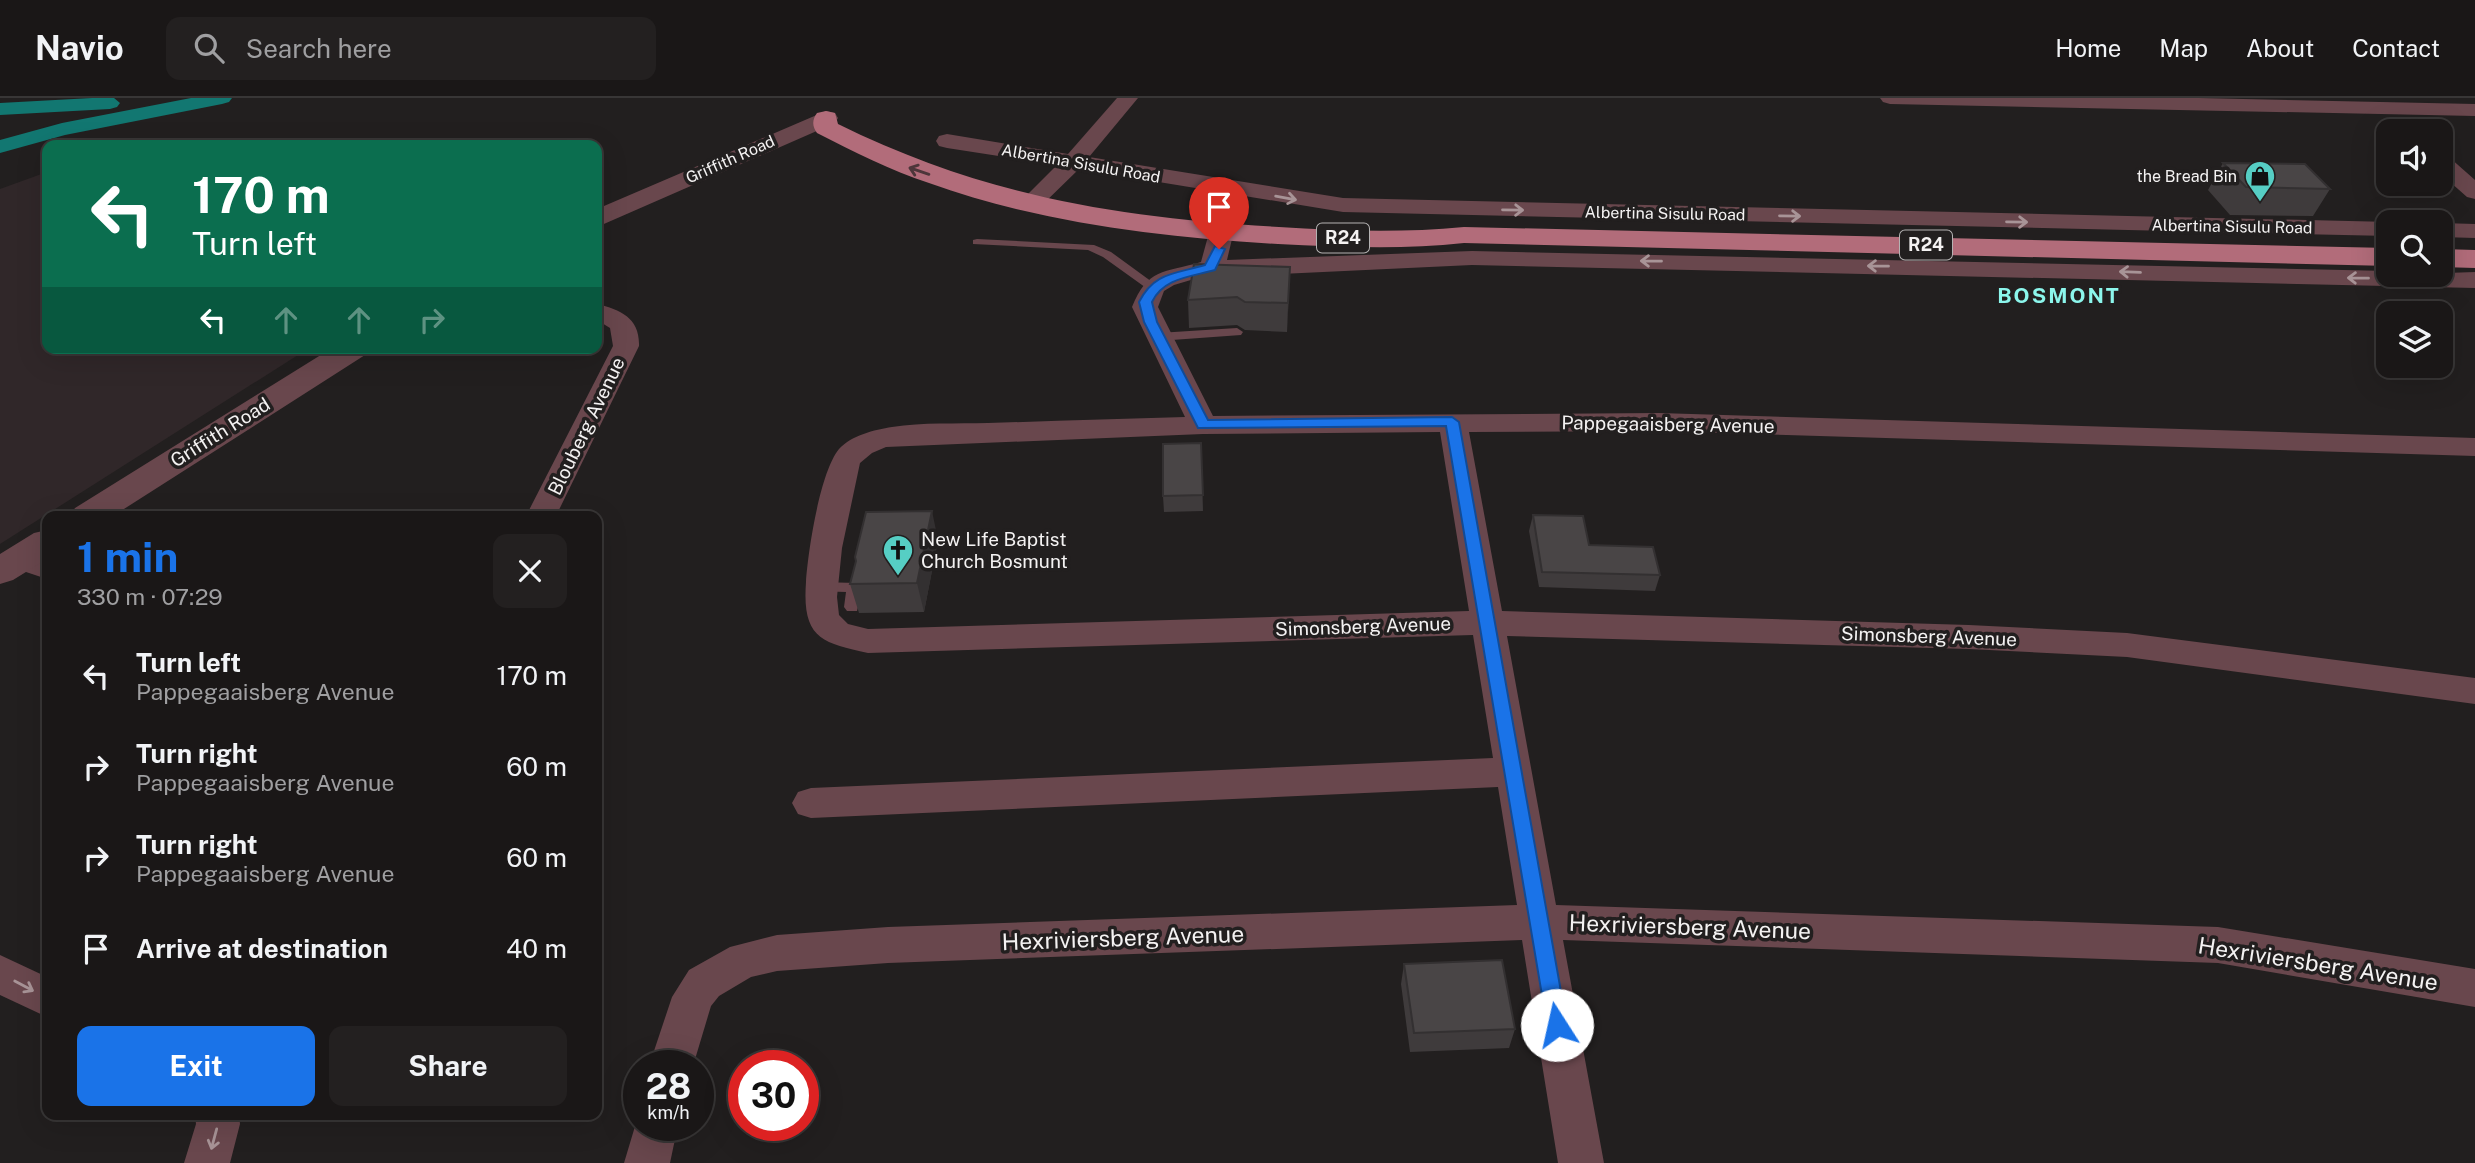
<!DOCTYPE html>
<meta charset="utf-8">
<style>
:root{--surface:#1a1717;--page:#232020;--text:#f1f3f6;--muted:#9f9fa1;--line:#383636;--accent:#1a73e8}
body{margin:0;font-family:"Public Sans",sans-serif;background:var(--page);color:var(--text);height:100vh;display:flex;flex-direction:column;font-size:26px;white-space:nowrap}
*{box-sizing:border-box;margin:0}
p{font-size:23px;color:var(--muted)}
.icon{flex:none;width:38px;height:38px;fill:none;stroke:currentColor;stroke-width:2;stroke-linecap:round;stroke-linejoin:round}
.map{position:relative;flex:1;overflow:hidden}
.sheet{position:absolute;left:42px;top:413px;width:560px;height:609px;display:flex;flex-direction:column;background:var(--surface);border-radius:14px;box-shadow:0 7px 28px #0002,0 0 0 2px var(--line)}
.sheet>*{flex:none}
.banner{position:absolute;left:42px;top:42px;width:560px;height:214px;border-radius:14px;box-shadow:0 7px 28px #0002,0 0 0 2px var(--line);background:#0b6e4f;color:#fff;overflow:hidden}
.tools{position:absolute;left:2376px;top:21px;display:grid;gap:14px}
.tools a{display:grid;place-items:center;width:77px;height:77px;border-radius:14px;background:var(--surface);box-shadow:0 7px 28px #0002,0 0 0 2px var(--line);font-size:35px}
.speed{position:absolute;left:623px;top:952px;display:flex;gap:14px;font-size:35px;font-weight:700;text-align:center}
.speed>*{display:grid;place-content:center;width:91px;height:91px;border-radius:50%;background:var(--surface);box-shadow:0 7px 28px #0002,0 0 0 2px var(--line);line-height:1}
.speed small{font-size:18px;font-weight:400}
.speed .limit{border:10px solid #d22;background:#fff;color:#111}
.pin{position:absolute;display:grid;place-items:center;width:60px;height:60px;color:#fff;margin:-72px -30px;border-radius:50% 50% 50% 0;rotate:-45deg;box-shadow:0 0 7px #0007}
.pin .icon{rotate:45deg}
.me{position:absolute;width:77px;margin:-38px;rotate:350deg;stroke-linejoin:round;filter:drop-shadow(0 0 5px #0008)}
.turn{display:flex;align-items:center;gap:24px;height:147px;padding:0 35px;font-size:32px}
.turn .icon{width:91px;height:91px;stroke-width:2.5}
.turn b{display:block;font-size:49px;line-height:60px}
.lanes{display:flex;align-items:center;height:66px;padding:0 35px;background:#0003;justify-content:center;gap:35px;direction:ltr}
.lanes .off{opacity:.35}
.round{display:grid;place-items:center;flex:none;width:74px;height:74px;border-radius:14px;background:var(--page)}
.head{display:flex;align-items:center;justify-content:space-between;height:119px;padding:0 35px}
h1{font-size:42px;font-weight:700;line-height:52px;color:var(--accent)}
.button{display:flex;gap:14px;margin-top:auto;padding:14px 35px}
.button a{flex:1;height:80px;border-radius:14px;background:var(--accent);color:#fff;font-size:28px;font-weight:700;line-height:80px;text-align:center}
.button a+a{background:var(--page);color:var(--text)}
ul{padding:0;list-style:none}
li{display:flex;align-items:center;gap:21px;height:91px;padding:0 35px}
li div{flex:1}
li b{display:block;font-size:26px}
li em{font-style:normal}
header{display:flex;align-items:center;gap:42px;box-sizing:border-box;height:98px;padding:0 35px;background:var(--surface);border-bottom:2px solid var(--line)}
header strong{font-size:33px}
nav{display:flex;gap:38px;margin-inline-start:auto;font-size:24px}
.search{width:490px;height:63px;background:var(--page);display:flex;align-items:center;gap:18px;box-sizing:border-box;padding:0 24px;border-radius:14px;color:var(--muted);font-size:26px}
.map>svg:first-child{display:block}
.built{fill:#302729}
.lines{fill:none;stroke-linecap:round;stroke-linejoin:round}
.canal{fill:#127771;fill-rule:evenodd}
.service{fill:#69474d;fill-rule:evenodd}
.minor{fill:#69474d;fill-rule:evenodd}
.tertiary{fill:#69474d;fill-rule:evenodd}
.primary{fill:#b26c7a;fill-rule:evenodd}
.wall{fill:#3f3b3c}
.shaded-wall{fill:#333031}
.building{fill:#494546;stroke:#333031;stroke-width:2}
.oneway{stroke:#4d363a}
.oneway2{stroke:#a89497}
.route{fill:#1a73e8;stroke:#114b97;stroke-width:2}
.labels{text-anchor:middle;stroke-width:7;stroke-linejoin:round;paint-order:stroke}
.far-street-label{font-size:16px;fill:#f4f2f2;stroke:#221f1f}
.far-poi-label{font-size:16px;fill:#f4f2f2;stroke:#221f1f;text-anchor:end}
.shield{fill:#221f1f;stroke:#b5b3b3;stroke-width:2}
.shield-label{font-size:18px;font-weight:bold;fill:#f4f2f2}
.street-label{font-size:19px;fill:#f4f2f2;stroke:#221f1f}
.poi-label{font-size:19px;fill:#f4f2f2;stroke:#221f1f;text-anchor:start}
.far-district-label{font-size:21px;font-weight:bold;letter-spacing:2px;fill:#8cf6ec;stroke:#221f1f}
.near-street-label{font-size:23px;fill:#f4f2f2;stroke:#221f1f}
</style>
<header>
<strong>Navio</strong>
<div class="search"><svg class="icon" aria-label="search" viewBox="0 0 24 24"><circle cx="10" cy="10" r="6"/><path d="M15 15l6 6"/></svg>Search here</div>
<nav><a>Home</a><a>Map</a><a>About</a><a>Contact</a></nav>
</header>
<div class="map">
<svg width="2475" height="1065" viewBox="0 0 2475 1065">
<rect width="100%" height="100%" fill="#221f1f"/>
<!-- built -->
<path class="built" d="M 47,74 L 47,250 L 309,250 L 0,446 L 0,91 Z"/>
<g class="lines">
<!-- canal -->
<path class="canal" d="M 92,0 L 114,0 L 120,5 L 117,9 L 110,11 L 0,17 L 0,5 Z
M 191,0 L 232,0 L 229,4 L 222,6 L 65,37 L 0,55 L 0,42 L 62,25 Z"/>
<!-- service -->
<path class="service" d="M 977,141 L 1094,147 L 1111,154 L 1159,189 L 1153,193 L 1149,192 L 1103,159 L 1088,152 L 973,146 L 973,142 Z
M 1237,230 L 1243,234 L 1241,237 L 1158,243 L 1152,239 L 1158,235 Z
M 819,484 L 857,485 L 862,491 L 857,513 L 847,513 L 844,509 L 846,494 L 814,493 L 811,489 L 814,485 Z"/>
<!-- minor -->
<path class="minor" d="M 1117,0 L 1138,0 L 1089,59 L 1343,100 L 2391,124 L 2389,138 L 1343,114 L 1079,71 L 1039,110 L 1023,110 L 1019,105 L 1057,67 L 947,50 L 939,48 L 936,43 L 939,38 L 947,36 L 1068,56 Z
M 1880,0 L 2199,0 L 2475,6 L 2475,18 L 1890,6 L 1883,4 Z
M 2441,57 L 2449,59 L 2475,82 L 2475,101 L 2467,99 L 2441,76 Z
M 1225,113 L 1233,115 L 1237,120 L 1227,162 L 1472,153 L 2389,173 L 2389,177 L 2475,174 L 2475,190 L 1472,167 L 1258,177 L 1211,176 L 1174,187 L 1164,193 L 1158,209 L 1213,318 L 1659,315 L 2475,340 L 2475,358 L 1659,333 L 1469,334 L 1502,513 L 1969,527 L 2127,535 L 2475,580 L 2475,606 L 2127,559 L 1969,551 L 1507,538 L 1556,807 L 2218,829 L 2475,871 L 2475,909 L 2218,865 L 1563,842 L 1604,1065 L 1558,1065 L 1522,842 L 888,865 L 777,873 L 751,879 L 719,898 L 711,908 L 693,968 L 649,968 L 672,899 L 689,872 L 730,849 L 777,837 L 888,829 L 1517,807 L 1498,689 L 811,720 L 798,716 L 792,705 L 798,694 L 811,690 L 1493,660 L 1473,537 L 868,555 C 820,545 802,539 806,484 C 808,453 820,374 839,351 C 852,337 874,332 892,329 C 923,324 957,326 988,325 C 1054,323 1119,321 1185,319 L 1132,209 C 1148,170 1163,175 1201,164 L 1213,120 L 1217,115 ZM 1440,334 L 1469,513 L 868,531 L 848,526 L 839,517 L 837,499 L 842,450 L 860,365 L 872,355 L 886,349 L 1203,336 Z
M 2441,125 L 2475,126 L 2475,140 L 2441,139 Z
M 597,206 C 621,212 640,220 639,248 L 556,418 L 526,418 L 613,248 L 610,230 L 597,222 Z
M 22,450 L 47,458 L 47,481 L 11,469 L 6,461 L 11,453 Z
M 0,857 L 47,879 L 47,919 L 0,897 Z
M 639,1015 L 639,1027 L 678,1027 L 670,1065 L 624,1065 Z
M 195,1017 L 239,1017 L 240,1026 L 230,1065 L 184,1065 L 196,1026 Z"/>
<!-- tertiary -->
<path class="tertiary" d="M 826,13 L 835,15 L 838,20 L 835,25 L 597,129 L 597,111 Z
M 332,250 L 369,250 L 365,257 L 113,418 L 70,418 L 75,410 Z
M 47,432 L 47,461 L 13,482 L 0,486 L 0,456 L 34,435 Z"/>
<!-- primary -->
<path class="primary" d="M 826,13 L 835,15 L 838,26 C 984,98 1118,120 1279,129 C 1341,133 1402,135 1464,129 L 2389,150 L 2389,168 L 1464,145 C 1402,152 1340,149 1278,146 C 1160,139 1040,125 929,85 C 890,72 854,54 817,35 C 812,28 812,22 817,15 Z
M 2441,151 L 2475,152 L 2475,170 L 2441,169 Z"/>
</g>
<!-- wall -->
<path class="wall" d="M 2223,65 L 2330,91 L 2313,118 L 2230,117 L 2208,92 Z
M 1290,169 L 1287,234 L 1245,232 L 1237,227 L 1189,230 L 1188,202 Z
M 1201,345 L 1203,413 L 1164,414 L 1163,398 Z
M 1533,417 L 1589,447 L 1660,477 L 1655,493 L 1539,489 L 1529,433 Z
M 938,442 L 924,514 L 859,515 L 850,486 L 856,464 L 855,459 Z
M 1404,866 L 1515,931 L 1509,950 L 1410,954 L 1401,886 Z"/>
<!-- shaded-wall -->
<path class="shaded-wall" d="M 1290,169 L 1289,197 L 1287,234 L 1288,205 Z
M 932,413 L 938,442 L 924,514 L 917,485 Z"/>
<!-- building -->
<path class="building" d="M 2223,65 L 2305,66 L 2330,91 L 2246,89 Z
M 1194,166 L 1290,169 L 1288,205 L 1245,204 L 1237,199 L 1188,202 Z
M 1201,345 L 1203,397 L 1163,398 L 1163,346 Z
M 932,413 L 917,485 L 850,486 L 856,463 L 855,459 L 866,414 Z
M 1533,417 L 1583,418 L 1589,447 L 1653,449 L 1660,477 L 1542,474 Z
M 1502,862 L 1515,931 L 1414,935 L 1404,866 Z"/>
<!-- one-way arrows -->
<defs><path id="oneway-shaft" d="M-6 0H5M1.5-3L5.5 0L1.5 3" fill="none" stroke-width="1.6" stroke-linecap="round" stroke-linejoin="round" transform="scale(1.75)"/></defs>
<use class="oneway" href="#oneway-shaft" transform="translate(919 73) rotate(-161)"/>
<g class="oneway2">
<use href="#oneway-shaft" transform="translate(1286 100) rotate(10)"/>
<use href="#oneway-shaft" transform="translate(1513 112) rotate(1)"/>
<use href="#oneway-shaft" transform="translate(1790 118) rotate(1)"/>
<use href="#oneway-shaft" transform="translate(2017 124) rotate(1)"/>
<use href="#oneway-shaft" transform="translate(1651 163) rotate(-179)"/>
<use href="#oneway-shaft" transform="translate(1878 168) rotate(-179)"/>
<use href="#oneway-shaft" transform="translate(2130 174) rotate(-178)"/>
<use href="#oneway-shaft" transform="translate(2358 180) rotate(-179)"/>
<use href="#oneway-shaft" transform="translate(24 888) rotate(28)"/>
<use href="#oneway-shaft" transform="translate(214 1041) rotate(105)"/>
</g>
<!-- route -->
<path class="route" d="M 1215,148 L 1225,151 L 1215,172 C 1190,179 1163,180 1152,204 L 1157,224 L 1208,322 L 1452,319 L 1459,324 L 1567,927 L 1564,933 L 1557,936 L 1550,933 L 1547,927 L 1446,328 L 1198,330 L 1144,224 L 1139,204 C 1154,174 1175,176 1205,167 Z"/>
<!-- icons -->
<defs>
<g id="shop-pin" transform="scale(1.575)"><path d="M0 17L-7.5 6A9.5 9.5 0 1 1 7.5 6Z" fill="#56cec4" stroke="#221f1f"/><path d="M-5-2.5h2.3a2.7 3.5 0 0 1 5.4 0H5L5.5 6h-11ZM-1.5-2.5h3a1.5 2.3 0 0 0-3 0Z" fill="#111"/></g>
<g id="church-pin" transform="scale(1.575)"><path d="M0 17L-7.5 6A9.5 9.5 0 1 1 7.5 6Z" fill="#56cec4" stroke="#221f1f"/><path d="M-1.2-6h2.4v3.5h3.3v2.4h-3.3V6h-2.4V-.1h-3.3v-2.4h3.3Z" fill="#111"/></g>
</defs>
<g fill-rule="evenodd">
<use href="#shop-pin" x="2260" y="78"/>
<use href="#church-pin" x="898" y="452"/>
</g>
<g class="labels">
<!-- far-street labels -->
<g class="far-street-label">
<text transform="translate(730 61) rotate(-24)" y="6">Griffith Road</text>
<text transform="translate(1081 65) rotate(10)" y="6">Albertina Sisulu Road</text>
<text transform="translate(1665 115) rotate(1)" y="6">Albertina Sisulu Road</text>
<text transform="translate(2232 128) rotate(1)" y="6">Albertina Sisulu Road</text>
</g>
<!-- far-poi labels -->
<g class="far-poi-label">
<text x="2237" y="84">the Bread Bin</text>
</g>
<!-- shield labels -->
<g class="shield">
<rect x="1317" y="125.5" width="52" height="29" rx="5"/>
<rect x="1900" y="132.5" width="52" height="29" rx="5"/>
</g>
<g class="shield-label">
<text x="1343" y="146">R24</text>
<text x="1926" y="153">R24</text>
</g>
<!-- street labels -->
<g class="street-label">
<text transform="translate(1668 326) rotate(1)" y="7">Pappegaaisberg Avenue</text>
<text transform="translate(586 328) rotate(-64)" y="7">Blouberg Avenue</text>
<text transform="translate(220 334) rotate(-32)" y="7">Griffith Road</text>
<text transform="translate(1363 528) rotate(-2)" y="7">Simonsberg Avenue</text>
<text transform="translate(1929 538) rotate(2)" y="7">Simonsberg Avenue</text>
</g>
<!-- poi labels -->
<g class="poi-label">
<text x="921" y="448">New Life Baptist<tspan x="921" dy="22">Church Bosmunt</tspan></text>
</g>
<!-- far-district labels -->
<g class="far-district-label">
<text x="2059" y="205">BOSMONT</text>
</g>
<!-- near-street labels -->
<g class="near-street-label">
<text transform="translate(1690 829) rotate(2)" y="8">Hexriviersberg Avenue</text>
<text transform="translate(1123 840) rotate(-2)" y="8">Hexriviersberg Avenue</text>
<text transform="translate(2318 866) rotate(9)" y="8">Hexriviersberg Avenue</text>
</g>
</g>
</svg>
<div class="tools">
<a><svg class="icon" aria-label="sound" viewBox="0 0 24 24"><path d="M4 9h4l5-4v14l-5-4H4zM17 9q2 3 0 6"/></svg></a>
<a><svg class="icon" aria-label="search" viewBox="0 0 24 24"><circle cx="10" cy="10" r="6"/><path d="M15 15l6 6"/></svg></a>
<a><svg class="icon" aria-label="layers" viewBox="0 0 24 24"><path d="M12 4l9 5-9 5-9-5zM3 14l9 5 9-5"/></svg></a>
</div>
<div class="speed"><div>28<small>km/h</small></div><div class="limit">30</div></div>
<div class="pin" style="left:1219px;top:151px;background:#d93025"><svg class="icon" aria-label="arrive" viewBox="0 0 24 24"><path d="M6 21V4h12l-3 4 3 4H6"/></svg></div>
<svg class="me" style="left:1557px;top:927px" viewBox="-20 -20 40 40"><circle r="19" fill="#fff"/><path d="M0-13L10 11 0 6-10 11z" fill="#1a73e8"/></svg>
<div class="banner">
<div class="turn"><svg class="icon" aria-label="left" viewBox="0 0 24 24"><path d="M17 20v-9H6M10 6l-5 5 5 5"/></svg><div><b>170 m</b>Turn left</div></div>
<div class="lanes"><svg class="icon" aria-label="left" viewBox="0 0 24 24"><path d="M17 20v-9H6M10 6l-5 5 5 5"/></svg><svg class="icon off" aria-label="ahead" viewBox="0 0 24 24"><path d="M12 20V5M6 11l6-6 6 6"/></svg><svg class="icon off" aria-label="ahead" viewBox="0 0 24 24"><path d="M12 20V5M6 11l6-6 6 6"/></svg><svg class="icon off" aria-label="right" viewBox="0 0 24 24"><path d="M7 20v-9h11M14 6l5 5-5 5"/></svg></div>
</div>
<section class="sheet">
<div class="head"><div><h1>1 min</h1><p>330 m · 07:29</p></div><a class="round"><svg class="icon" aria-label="close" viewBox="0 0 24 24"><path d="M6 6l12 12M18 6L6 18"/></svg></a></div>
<ul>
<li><svg class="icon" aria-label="left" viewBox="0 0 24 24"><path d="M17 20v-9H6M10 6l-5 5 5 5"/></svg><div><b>Turn left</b><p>Pappegaaisberg Avenue</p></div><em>170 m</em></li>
<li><svg class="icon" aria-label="right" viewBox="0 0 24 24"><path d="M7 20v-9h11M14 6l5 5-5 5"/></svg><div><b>Turn right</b><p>Pappegaaisberg Avenue</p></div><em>60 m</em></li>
<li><svg class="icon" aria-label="right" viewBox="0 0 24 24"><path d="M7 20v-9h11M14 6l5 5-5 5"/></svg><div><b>Turn right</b><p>Pappegaaisberg Avenue</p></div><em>60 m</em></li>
<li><svg class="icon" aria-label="arrive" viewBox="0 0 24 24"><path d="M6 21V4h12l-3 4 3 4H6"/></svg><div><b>Arrive at destination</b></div><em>40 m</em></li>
</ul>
<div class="button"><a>Exit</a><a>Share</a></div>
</section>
</div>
